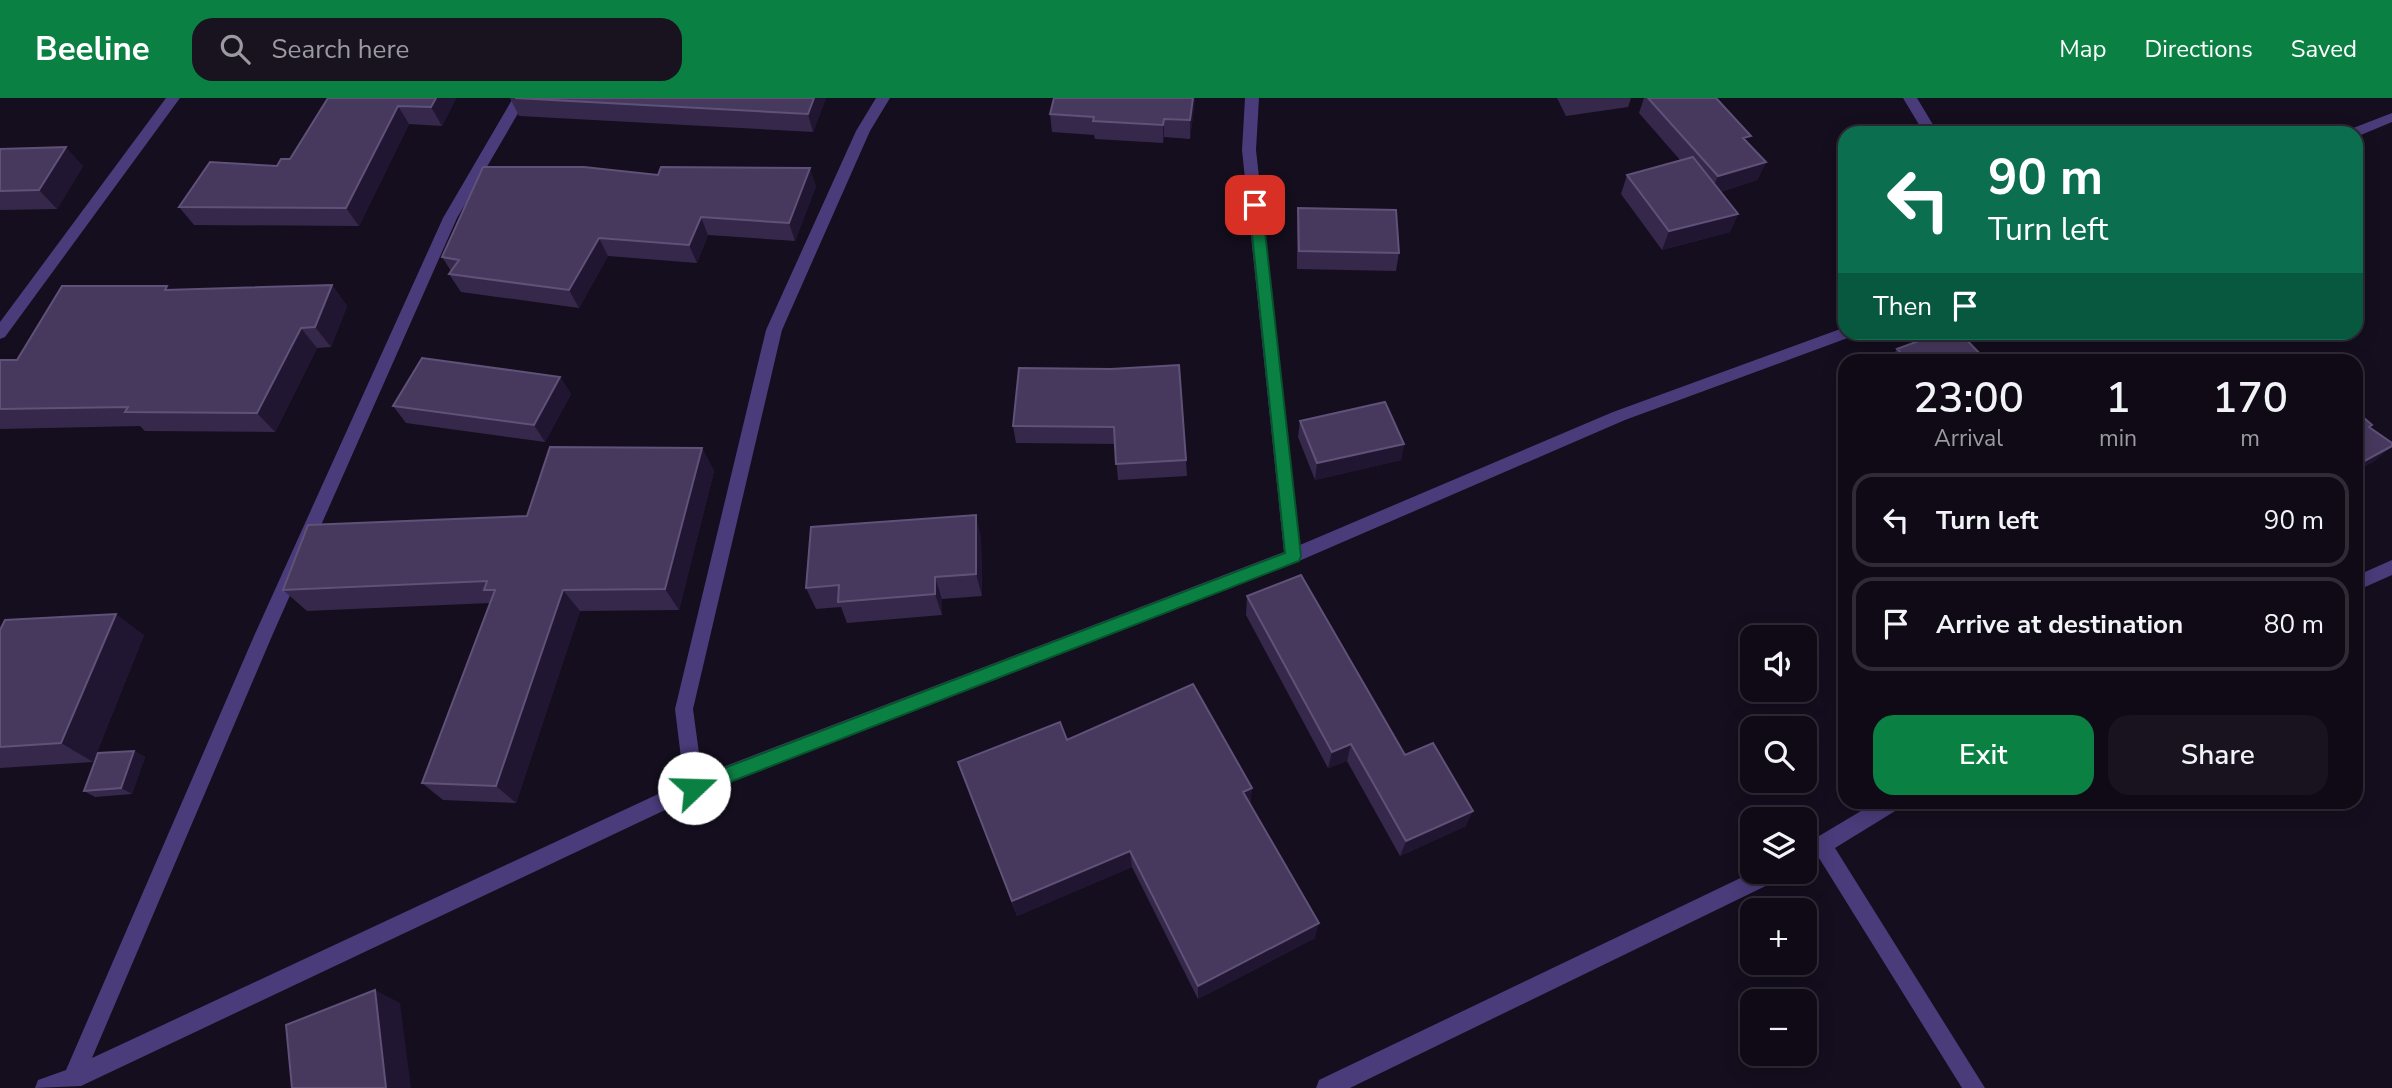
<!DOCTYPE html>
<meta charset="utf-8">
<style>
:root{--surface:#0f0a16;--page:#18131f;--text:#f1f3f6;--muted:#9b9aa1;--line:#2f2b35;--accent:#0b8043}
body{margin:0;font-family:"Nunito Sans",sans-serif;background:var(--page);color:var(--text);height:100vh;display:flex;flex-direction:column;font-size:26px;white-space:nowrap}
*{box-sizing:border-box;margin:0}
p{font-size:23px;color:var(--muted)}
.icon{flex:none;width:38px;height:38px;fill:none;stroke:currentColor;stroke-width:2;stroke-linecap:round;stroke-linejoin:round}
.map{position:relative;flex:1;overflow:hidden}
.sheet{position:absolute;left:1838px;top:256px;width:525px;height:455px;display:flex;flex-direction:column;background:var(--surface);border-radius:21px;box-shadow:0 4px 18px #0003,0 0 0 2px var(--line)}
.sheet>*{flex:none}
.guide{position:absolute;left:1838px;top:28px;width:525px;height:214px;border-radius:21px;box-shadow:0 4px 18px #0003,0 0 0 2px var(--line);background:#0b6e4f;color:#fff;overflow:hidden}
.tools{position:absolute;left:1740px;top:527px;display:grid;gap:14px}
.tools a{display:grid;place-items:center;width:77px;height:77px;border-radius:14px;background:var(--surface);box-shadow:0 4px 18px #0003,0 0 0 2px var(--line);font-size:35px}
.pin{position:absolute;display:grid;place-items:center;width:60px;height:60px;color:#fff;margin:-30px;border-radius:14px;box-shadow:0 4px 10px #0006}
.me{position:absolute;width:77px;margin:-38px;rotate:69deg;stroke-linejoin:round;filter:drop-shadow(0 0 5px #0008)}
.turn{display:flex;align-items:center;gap:24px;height:147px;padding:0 35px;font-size:32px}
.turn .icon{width:91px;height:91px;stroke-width:2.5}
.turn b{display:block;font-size:49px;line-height:60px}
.then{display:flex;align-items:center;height:66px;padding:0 35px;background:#0003;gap:14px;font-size:26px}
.eta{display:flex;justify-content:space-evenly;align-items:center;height:119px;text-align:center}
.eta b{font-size:42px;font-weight:600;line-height:49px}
.action{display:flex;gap:14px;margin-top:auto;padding:14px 35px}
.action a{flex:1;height:80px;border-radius:21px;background:var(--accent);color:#fff;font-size:28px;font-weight:600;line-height:80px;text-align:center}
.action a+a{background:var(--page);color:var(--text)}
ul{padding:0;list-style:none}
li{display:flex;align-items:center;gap:21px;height:94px;margin:0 14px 10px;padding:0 21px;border:4px solid var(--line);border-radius:21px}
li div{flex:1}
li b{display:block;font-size:26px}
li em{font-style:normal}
header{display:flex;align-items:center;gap:42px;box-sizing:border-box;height:98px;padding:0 35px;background:var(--accent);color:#fff}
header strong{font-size:33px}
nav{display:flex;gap:38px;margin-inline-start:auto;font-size:24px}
.search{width:490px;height:63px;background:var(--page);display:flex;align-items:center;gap:18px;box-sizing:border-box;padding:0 24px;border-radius:21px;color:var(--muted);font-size:26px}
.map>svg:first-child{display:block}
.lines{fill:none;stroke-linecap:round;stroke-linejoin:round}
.street{fill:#4a3b7a;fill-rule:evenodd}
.wall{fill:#36284b}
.shaded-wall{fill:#211631}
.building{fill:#47395e;stroke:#5f5177;stroke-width:2}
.route{fill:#0b8043;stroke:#07532c;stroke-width:2}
</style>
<header>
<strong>Beeline</strong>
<div class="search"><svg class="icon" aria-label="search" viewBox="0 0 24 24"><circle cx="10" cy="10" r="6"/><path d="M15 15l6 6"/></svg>Search here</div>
<nav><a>Map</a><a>Directions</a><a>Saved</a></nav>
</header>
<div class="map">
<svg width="2392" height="990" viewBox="0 0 2392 990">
<rect width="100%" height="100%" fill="#140e1e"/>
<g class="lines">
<!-- street -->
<path class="street" d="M 166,0 L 180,0 L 5,239 L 0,241 L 0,224 Z
M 513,0 L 527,0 L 457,120 L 272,538 L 92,960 L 684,684 L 675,611 L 766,232 L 856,33 L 876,0 L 890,0 L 870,33 L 782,232 L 693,611 L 702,677 L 1284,454 L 1242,52 L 1245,0 L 1259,0 L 1256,52 L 1300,447 L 1613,314 L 1843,230 L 1844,234 L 1855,234 L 1853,238 L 1625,322 L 1299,463 L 701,695 L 81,988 L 35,990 L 38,982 L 66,972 L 254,538 L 443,120 Z
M 1903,0 L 1917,0 L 1938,35 L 1924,35 Z
M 2392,15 L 2392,24 L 2356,39 L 2356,35 L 2346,35 L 2348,32 Z
M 2392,462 L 2392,477 L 2356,493 L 2356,478 Z
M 1876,704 L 1903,704 L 1900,710 L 1835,750 L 1985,990 L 1962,990 L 1819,760 L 1804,767 L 1804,747 Z
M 1753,774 L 1783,774 L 1780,781 L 1350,990 L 1316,990 L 1319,982 Z"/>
</g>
<!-- wall -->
<path class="wall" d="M 328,0 L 456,0 L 442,28 L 409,26 L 359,128 L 194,127 L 179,109 L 277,68 L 290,61 Z
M 510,0 L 826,0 L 813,34 L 519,18 Z
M 1054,0 L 1195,0 L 1190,41 L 1164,39 L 1163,45 L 1095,41 L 1094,37 L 1052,34 L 1050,16 Z
M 1557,0 L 1631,0 L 1628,9 L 1566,18 Z
M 1644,0 L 1716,0 L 1748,45 L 1766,64 L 1757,82 L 1720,94 L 1738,116 L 1730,134 L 1662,152 L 1621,96 L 1627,77 L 1680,62 L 1639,15 Z
M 0,51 L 83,68 L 57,111 L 0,112 Z
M 658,77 L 816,88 L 795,143 L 708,137 L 697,165 L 608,158 L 579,210 L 461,194 L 449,176 L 451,173 L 442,159 Z
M 1298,110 L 1399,155 L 1396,173 L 1297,171 L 1297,129 Z
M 332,187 L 347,208 L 331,249 L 317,250 L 275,334 L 145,333 L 140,328 L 0,331 L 0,262 L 17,262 L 172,192 Z
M 1897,251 L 1986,262 L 1890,262 Z
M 1019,270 L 1186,362 L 1187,378 L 1118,382 L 1115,346 L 1016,345 L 1013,328 Z
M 560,279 L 571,296 L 545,344 L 406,325 L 393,308 Z
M 1300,323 L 1404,346 L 1401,362 L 1315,382 L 1298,339 Z
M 702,350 L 714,373 L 679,512 L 580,513 L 516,705 L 443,702 L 422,685 L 490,505 L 307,513 L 283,492 L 527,418 Z
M 981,439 L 982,498 L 942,501 L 942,517 L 847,525 L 841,509 L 816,511 L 806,490 Z
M 1247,498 L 1405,657 L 1466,728 L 1400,758 L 1347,663 L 1328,670 L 1246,517 Z
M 0,532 L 144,537 L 93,664 L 0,670 Z
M 1067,642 L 1252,690 L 1250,706 L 1315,840 L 1198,901 L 1132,769 L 1017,818 L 958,664 Z
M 134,653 L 145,659 L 132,696 L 95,699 L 84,693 Z"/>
<!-- shaded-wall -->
<path class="shaded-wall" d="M 436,0 L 456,0 L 442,28 L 431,9 Z
M 814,0 L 826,0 L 813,34 L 808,16 Z
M 1193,0 L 1195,0 L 1195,4 L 1190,41 L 1190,22 Z
M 398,8 L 409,26 L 359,128 L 346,110 Z
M 1164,21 L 1164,39 L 1163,45 L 1163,27 Z
M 66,49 L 83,68 L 57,111 L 39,92 Z
M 1766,64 L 1757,82 L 1710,97 L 1718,78 Z
M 810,70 L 816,88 L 795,143 L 789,125 Z
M 1738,116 L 1730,134 L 1662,152 L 1669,133 Z
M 701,119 L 708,137 L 697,165 L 689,147 Z
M 599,140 L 608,158 L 579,210 L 569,192 Z
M 332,187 L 347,208 L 331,249 L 315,229 Z
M 301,230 L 317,250 L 275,334 L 257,315 Z
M 560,279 L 571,296 L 545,344 L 534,327 Z
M 1404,346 L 1401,362 L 1315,382 L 1317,365 Z
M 2392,348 L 2374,364 L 2356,373 L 2356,369 L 2359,366 Z
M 702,350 L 714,373 L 679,512 L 665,491 Z
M 976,417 L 981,439 L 982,498 L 976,476 Z
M 935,479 L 942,501 L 942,517 L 935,496 Z
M 563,492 L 580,513 L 516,705 L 496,688 Z
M 116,516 L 144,537 L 93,664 L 61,645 Z
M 1351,646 L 1347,663 L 1328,670 L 1332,654 Z
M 134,653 L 145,659 L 132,696 L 121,690 Z
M 1252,690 L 1250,707 L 1243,694 Z
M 1473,713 L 1466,728 L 1400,758 L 1406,743 Z
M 1130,753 L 1132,769 L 1017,818 L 1012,803 Z
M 1319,825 L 1315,840 L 1198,901 L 1198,888 Z
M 375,892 L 400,905 L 411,990 L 386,990 Z"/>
<!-- building -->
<path class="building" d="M 328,0 L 436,0 L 431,9 L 398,8 L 346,110 L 179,109 L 210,64 L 277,68 L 281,61 L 290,61 Z
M 515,0 L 814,0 L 808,16 Z
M 1054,0 L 1193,0 L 1190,22 L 1164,21 L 1163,27 L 1093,23 L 1094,19 L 1050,16 Z
M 1648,0 L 1716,0 L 1751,38 L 1743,40 L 1766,64 L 1718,78 Z
M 66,49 L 39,92 L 0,93 L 0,51 Z
M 1693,59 L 1738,116 L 1669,133 L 1627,77 Z
M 483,69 L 584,69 L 658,77 L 661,69 L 810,70 L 789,125 L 701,119 L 689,147 L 599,140 L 569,192 L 449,176 L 459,162 L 442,159 Z
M 1298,110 L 1396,112 L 1399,155 L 1299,153 Z
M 332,187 L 315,229 L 301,230 L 257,315 L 125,314 L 128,309 L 0,311 L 0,262 L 17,262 L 62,188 L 167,188 L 165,192 Z
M 1943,234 L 1959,234 L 1986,262 L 1908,262 L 1897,251 Z
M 2287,258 L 2292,262 L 2279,262 Z
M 422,260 L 560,279 L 534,327 L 393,308 Z
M 1179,267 L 1186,362 L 1116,366 L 1114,329 L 1013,328 L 1019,270 L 1111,271 Z
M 1385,304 L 1404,346 L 1317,365 L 1300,323 Z
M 2356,313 L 2372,327 L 2369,329 L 2392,345 L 2392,348 L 2359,366 L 2356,363 Z
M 550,349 L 702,350 L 665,491 L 563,492 L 496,688 L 422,685 L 495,492 L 484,492 L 487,483 L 283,492 L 308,427 L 527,418 Z
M 976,417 L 976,476 L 935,479 L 935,496 L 838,504 L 839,487 L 806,490 L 811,429 Z
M 1301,477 L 1405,657 L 1433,645 L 1473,713 L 1406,743 L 1351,646 L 1332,654 L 1247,498 Z
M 116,516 L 61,645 L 0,649 L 0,532 L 5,522 Z
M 1193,586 L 1252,690 L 1243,694 L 1319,825 L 1198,888 L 1130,753 L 1012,803 L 958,664 L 1060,624 L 1067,642 Z
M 134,653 L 121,690 L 84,693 L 98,655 Z
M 375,892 L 386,990 L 292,990 L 286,927 Z"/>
<!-- route -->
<path class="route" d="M 1255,102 L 1262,107 L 1301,458 L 1299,463 L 694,698 L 688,695 L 685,690 L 688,684 L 1285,455 L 1249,107 Z"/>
</svg>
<div class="tools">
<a><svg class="icon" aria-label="sound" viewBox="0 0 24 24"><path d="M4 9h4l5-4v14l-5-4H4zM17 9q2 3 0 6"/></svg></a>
<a><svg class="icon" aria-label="search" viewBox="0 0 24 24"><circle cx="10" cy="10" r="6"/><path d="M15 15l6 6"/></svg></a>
<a><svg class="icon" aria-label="layers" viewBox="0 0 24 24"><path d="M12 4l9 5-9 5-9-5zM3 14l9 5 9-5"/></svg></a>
<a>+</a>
<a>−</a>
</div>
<div class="pin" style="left:1255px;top:107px;background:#d93025"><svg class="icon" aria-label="arrive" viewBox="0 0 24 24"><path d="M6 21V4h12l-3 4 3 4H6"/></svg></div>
<svg class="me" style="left:694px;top:690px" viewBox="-20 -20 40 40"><circle r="19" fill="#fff"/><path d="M0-13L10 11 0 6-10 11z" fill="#0b8043"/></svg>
<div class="guide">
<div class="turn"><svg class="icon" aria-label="left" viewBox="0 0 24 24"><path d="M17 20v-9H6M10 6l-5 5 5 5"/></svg><div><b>90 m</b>Turn left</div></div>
<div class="then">Then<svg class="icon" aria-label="arrive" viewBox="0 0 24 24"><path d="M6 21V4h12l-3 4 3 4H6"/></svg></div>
</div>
<section class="sheet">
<div class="eta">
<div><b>23:00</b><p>Arrival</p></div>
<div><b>1</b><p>min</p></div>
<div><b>170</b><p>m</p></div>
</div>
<ul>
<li><svg class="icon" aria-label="left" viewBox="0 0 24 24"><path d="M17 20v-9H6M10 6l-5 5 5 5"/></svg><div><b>Turn left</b></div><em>90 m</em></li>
<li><svg class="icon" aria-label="arrive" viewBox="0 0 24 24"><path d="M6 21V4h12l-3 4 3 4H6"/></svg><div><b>Arrive at destination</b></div><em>80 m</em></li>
</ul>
<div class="action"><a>Exit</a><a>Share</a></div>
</section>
</div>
